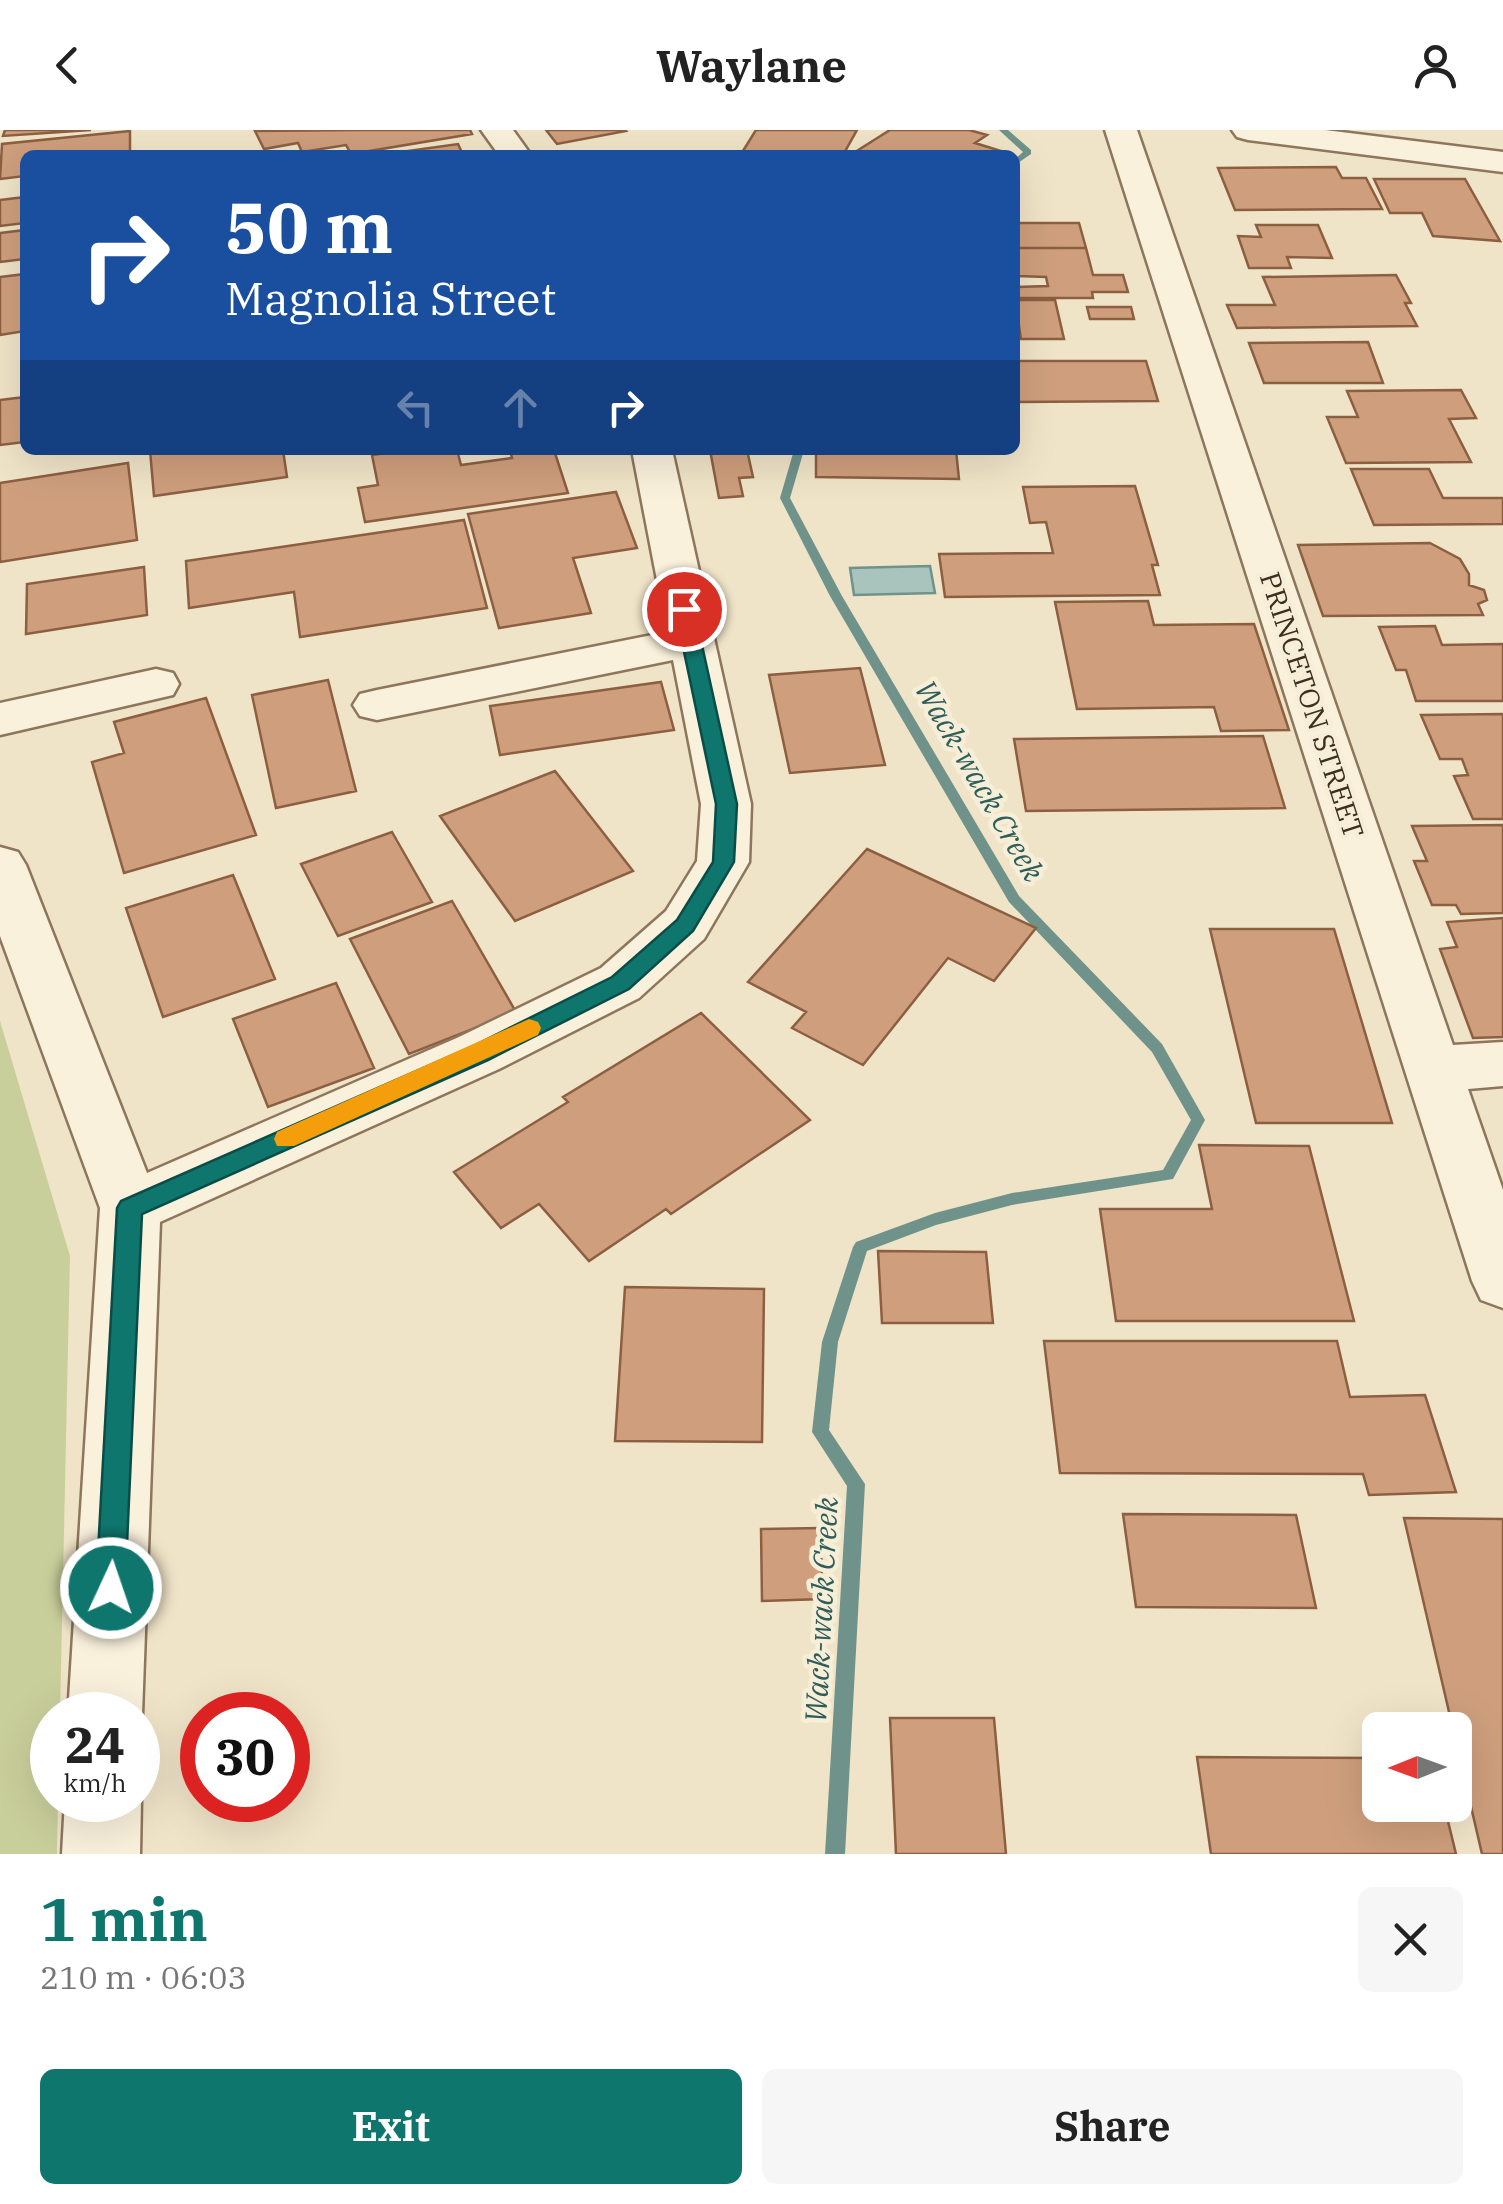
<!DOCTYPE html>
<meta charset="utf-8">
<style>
:root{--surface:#fff;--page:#f6f6f6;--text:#222;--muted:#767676;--accent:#0f766e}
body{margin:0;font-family:"IBM Plex Serif",serif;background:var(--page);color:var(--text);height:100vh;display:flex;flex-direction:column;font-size:38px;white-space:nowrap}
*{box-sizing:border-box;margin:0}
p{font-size:32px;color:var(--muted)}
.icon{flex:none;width:55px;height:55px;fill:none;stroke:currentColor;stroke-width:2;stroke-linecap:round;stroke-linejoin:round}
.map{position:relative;height:1724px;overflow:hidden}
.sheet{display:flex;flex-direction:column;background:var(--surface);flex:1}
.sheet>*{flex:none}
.top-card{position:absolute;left:20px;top:20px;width:1000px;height:305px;border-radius:15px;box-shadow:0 10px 40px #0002;background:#1a4fa0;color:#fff;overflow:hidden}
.needle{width:65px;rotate:269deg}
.fabs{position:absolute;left:1362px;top:1582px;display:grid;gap:20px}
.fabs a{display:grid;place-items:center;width:110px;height:110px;border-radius:15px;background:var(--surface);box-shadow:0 10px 40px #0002;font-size:50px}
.speed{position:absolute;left:30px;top:1562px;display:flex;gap:20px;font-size:50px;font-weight:700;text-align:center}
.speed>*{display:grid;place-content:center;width:130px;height:130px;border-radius:50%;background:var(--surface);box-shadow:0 10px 40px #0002;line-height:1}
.speed small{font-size:25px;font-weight:400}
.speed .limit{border:15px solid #d22;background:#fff;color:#111}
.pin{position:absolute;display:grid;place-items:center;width:85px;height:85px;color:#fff;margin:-42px;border:5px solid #fff;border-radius:50%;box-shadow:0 2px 10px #0007}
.me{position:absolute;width:110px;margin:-55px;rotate:3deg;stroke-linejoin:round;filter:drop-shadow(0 0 8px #0008)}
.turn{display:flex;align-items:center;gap:35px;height:210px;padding:0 40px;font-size:45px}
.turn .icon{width:130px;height:130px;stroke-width:2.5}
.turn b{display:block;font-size:70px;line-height:85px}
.lanes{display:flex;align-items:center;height:95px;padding:0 40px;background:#0003;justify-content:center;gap:50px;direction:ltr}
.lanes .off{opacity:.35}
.round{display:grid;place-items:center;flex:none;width:105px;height:105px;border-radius:15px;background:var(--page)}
.summary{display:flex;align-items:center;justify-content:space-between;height:170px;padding:0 40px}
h1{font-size:60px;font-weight:800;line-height:75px;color:var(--accent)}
.button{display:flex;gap:20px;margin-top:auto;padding:20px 40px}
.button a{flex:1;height:115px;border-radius:15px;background:var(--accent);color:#fff;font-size:40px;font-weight:800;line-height:115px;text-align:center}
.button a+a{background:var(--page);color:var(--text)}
header{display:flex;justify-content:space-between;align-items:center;height:130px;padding:0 40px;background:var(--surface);font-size:45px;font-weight:800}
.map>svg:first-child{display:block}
.green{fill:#c9cf9b}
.water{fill:#a9c4bc;stroke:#6f938a;stroke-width:2.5}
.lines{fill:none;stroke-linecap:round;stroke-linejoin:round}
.stream{fill:#6f938a;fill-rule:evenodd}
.building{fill:#cf9f7d;stroke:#8d5f41;stroke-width:2.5}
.minor-casing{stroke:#8d765c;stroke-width:5}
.minor{fill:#faf1dc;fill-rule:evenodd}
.route{fill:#0f766e;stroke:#0a4d48;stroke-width:2.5}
.slow{fill:#f59e0b}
.labels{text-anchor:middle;stroke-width:9;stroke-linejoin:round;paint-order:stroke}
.street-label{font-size:28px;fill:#3d2e20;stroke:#f7eed8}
.water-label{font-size:30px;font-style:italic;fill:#2f5d5a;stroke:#f7eed8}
</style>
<header><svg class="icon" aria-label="back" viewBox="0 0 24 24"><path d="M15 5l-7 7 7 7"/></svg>Waylane<svg class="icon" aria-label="person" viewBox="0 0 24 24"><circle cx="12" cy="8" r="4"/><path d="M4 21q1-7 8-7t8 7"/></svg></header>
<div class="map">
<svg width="1503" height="1724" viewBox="0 0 1503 1724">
<rect width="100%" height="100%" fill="#f0e4c8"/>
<!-- green -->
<path class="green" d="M 0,891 L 70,1126 L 60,1585 L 52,1585 L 52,1670 L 58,1670 L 57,1724 L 0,1724 Z"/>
<!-- water -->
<path class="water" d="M 930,436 L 935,463 L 854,465 L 850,438 Z"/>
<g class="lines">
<!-- stream -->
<path class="stream" d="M 999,0 L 1008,0 L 1031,20 L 1031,24 L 1015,35 L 1015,29 L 1023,22 Z
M 794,320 L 804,320 L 790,368 L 842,466 L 1019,766 L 1162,914 L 1205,990 L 1173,1049 L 1012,1075 L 936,1095 L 867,1121 L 838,1212 L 829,1300 L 865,1354 L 845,1724 L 825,1724 L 847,1356 L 812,1302 L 822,1212 L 853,1117 L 856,1112 L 935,1083 L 1012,1063 L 1163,1040 L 1191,990 L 1152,922 L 1009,772 L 830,466 L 780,368 Z"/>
</g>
<!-- building -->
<path class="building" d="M 5,0 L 91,0 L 3,6 Z
M 362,0 L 470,0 L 472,4 L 351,24 L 346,15 L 302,22 L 298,13 L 264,19 L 255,1 Z
M 546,0 L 625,0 L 626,1 L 557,14 Z
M 756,0 L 857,0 L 843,25 L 741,24 Z
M 890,0 L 969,0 L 987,5 L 975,13 L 1001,21 L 996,25 L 852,24 Z
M 130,1 L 130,25 L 25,25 L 25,46 L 0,49 L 2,14 Z
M 458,14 L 463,25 L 379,25 Z
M 1336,37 L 1342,48 L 1366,48 L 1382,79 L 1235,80 L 1218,38 Z
M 1374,49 L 1465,49 L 1500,111 L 1433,106 L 1422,83 L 1390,83 Z
M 25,67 L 25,93 L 0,96 L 0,70 Z
M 1015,93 L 1079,93 L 1086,118 L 1015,118 Z
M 1256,95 L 1318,95 L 1332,128 L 1287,127 L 1291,138 L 1249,138 L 1238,106 L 1261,107 Z
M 25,100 L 25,129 L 0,132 L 0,103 Z
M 1015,118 L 1086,118 L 1093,145 L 1123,145 L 1128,162 L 1092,162 L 1093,168 L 1018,168 L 1015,157 L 1048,156 L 1046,147 L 1015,146 Z
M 25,144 L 25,201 L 0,205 L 0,147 Z
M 1396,145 L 1411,173 L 1405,173 L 1417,196 L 1237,198 L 1227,175 L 1275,175 L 1263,147 Z
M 1015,170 L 1055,170 L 1064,209 L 1021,209 Z
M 1087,177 L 1131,177 L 1134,189 L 1090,189 Z
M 1368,212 L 1383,253 L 1264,253 L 1249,213 Z
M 1015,231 L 1146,231 L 1158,271 L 1015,272 Z
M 1461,260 L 1476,288 L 1449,289 L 1471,332 L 1346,333 L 1327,287 L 1358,287 L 1347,261 Z
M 25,267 L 25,312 L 0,315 L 0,270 Z
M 150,320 L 283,320 L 287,347 L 154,366 Z
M 409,320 L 457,320 L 461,335 L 512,328 L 510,320 L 554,320 L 568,363 L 365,392 L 358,358 L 378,355 L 372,325 Z
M 710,320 L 747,320 L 753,347 L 739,348 L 743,366 L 719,368 Z
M 816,320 L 956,320 L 959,349 L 816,347 Z
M 128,333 L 137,410 L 0,432 L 0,353 Z
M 1351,339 L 1429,339 L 1443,368 L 1503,368 L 1503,394 L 1374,395 Z
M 1135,356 L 1158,435 L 1152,435 L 1160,465 L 945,467 L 939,424 L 1053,423 L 1046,392 L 1030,393 L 1023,357 Z
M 616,362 L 637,418 L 573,428 L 591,483 L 499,498 L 468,384 Z
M 464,390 L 487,478 L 300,507 L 294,462 L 189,478 L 186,431 Z
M 1430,413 L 1460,429 L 1469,444 L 1469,455 L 1484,460 L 1487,470 L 1478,474 L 1483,485 L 1323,486 L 1298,415 Z
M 144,437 L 147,485 L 26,504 L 27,454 Z
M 1148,471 L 1154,495 L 1254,494 L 1289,600 L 1221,601 L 1214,577 L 1077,579 L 1055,472 Z
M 1435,496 L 1442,515 L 1503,514 L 1503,571 L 1416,571 L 1406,540 L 1396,540 L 1379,497 Z
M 860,538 L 885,635 L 790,643 L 769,545 Z
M 328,550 L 356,661 L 276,678 L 252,565 Z
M 661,552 L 674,600 L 500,625 L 490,576 Z
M 206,568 L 256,705 L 124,743 L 92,632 L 124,623 L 114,592 Z
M 1503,584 L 1503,689 L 1473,689 L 1454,646 L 1468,645 L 1462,629 L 1440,629 L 1421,585 Z
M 1263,606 L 1285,678 L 1026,681 L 1014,609 Z
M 555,641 L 633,741 L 515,791 L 440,686 Z
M 1503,695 L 1503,783 L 1461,784 L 1456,775 L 1432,775 L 1414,731 L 1427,731 L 1412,696 Z
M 392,702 L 432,772 L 338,806 L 301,734 Z
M 867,719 L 1036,798 L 994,851 L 948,828 L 863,935 L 792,898 L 806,882 L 748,852 Z
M 233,745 L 275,849 L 163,887 L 126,778 Z
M 452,771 L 516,882 L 409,924 L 350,809 Z
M 1503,788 L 1503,907 L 1473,908 L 1440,819 L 1457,817 L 1447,792 Z
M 1210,799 L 1334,799 L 1392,993 L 1256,993 Z
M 336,853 L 374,938 L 268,977 L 233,889 Z
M 701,883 L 810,990 L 671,1084 L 666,1079 L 589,1131 L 539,1074 L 501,1098 L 454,1042 L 568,972 L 563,967 Z
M 1199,1015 L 1309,1016 L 1354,1191 L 1116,1191 L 1100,1079 L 1212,1079 Z
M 878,1121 L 986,1122 L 993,1193 L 882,1193 Z
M 625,1157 L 764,1159 L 762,1312 L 615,1311 Z
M 1044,1211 L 1337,1211 L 1350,1267 L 1425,1265 L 1456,1362 L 1369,1365 L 1363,1344 L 1060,1343 Z
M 1123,1384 L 1296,1385 L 1316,1478 L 1136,1477 Z
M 1404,1388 L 1503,1389 L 1503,1724 L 1482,1724 Z
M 820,1398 L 823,1469 L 762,1471 L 761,1399 Z
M 890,1588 L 994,1588 L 1006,1724 L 896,1724 Z
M 1197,1627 L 1380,1628 L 1380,1675 L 1444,1675 L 1456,1724 L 1211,1724 Z"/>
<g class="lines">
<!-- minor casing -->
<g class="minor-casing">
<path id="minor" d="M 481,0 L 513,0 L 531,25 L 499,25 Z
M 1105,0 L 1137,0 L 1453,915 L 1503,912 L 1503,956 L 1468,959 L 1503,1060 L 1503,1178 L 1481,1170 L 1472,1151 Z
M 1232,0 L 1325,0 L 1503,22 L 1503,42 L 1248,10 L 1237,7 Z
M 632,320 L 672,320 L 751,674 L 749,732 L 704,809 L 639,868 L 499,939 L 160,1092 L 142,1585 L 138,1596 L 138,1585 L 68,1585 L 100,1078 L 0,806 L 0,717 L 18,722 L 26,735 L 147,1043 L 459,907 L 601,838 L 666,781 L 697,731 L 701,674 L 673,530 L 377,590 L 360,586 L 353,575 L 360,564 L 377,560 L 667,502 Z
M 156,539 L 173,543 L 179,554 L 173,565 L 0,605 L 0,573 Z
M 138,1661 L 141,1670 L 140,1724 L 62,1724 L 65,1670 L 138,1670 Z"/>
</g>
<!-- minor -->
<use href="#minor" class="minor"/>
</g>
<!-- route -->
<path class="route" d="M 684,474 L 694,479 L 737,674 L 734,732 L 693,801 L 629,859 L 488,930 L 142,1084 L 125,1458 L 121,1468 L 111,1473 L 100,1468 L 96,1458 L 117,1078 L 121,1071 L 471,917 L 612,847 L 677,790 L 713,732 L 716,674 L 675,479 Z"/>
<!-- slow -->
<path class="slow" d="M 529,889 L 538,892 L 541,898 L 538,905 L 294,1016 L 277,1016 L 274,1009 L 277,1002 Z"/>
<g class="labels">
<!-- street labels -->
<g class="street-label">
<text transform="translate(1312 575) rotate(72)" y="10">PRINCETON STREET</text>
</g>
<!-- water labels -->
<g class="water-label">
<text transform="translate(979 651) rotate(60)" y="10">Wack-wack Creek</text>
<text transform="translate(822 1480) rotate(-87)" y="10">Wack-wack Creek</text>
</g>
</g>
</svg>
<div class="fabs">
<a><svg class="needle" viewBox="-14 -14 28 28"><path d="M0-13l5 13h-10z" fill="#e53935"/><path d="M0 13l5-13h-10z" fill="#767676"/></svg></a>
</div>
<div class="speed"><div>24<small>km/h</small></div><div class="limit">30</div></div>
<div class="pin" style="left:684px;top:479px;background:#d93025"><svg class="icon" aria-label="arrive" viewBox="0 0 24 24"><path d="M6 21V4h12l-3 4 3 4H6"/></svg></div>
<svg class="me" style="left:111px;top:1458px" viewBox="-20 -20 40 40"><circle r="17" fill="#0f766e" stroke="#fff" stroke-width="3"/><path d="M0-11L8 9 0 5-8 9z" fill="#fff"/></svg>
<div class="top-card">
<div class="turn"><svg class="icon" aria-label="right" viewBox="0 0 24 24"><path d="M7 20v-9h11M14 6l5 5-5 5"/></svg><div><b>50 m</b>Magnolia Street</div></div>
<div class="lanes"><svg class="icon off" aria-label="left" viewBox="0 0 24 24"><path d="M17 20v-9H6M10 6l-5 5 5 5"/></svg><svg class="icon off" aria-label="ahead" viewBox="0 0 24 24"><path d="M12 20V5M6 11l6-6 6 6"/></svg><svg class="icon" aria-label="right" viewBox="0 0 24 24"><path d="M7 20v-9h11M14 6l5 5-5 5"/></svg></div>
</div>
</div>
<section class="sheet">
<div class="summary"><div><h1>1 min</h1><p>210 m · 06:03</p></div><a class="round"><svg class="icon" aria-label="close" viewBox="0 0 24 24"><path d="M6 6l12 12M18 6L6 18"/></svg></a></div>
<div class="button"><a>Exit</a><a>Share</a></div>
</section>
